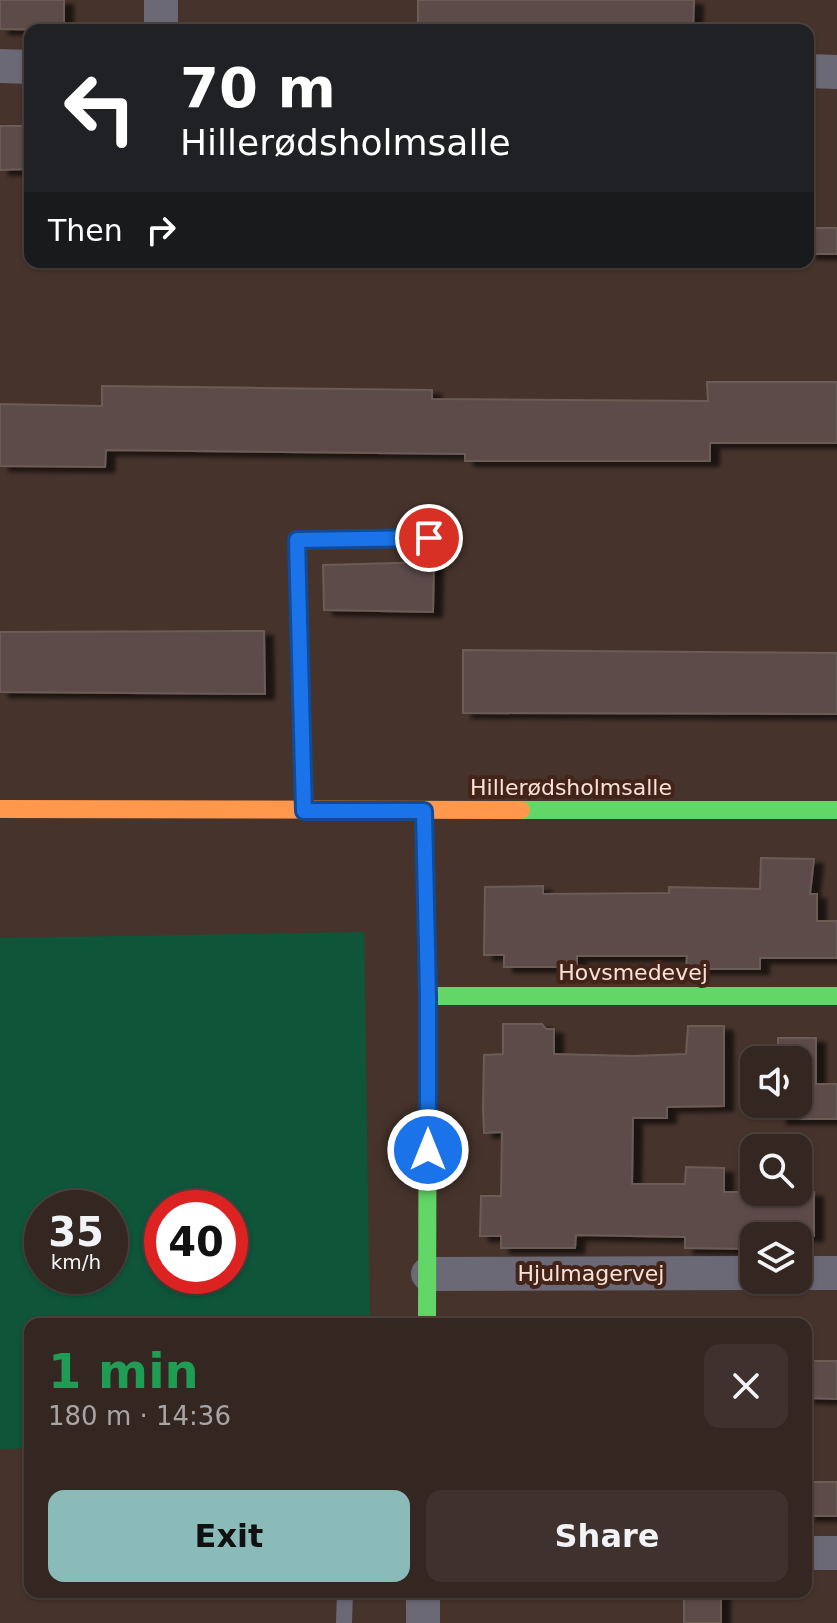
<!DOCTYPE html>
<meta charset="utf-8">
<style>
:root{--surface:#342621;--page:#3f322e;--text:#f1f3f6;--muted:#a9a5a5;--line:#4e433f;--accent:#8bbbb9}
body{margin:0;font-family:"DejaVu Sans",sans-serif;background:var(--page);color:var(--text);height:100vh;display:flex;flex-direction:column;font-size:30px;white-space:nowrap}
*{box-sizing:border-box;margin:0}
p{font-size:26px;color:var(--muted)}
.icon{flex:none;width:44px;height:44px;fill:none;stroke:currentColor;stroke-width:2;stroke-linecap:round;stroke-linejoin:round}
.map{position:relative;flex:1;overflow:hidden}
.sheet{position:absolute;left:24px;top:1318px;width:788px;height:280px;display:flex;flex-direction:column;background:var(--surface);border-radius:16px;box-shadow:0 2px 6px #0004,0 0 0 2px var(--line)}
.sheet>*{flex:none}
.top-card{position:absolute;left:24px;top:24px;width:790px;height:244px;border-radius:16px;box-shadow:0 2px 6px #0004,0 0 0 2px var(--line);background:#202124;color:#fff;overflow:hidden}
.tools{position:absolute;left:740px;top:1046px;display:grid;gap:16px}
.tools a{display:grid;place-items:center;width:72px;height:72px;border-radius:16px;background:var(--surface);box-shadow:0 2px 6px #0004,0 0 0 2px var(--line);font-size:40px}
.speed{position:absolute;left:24px;top:1190px;display:flex;gap:16px;font-size:40px;font-weight:700;text-align:center}
.speed>*{display:grid;place-content:center;width:104px;height:104px;border-radius:50%;background:var(--surface);box-shadow:0 2px 6px #0004,0 0 0 2px var(--line);line-height:1}
.speed small{font-size:20px;font-weight:400}
.speed .limit{border:12px solid #d22;background:#fff;color:#111}
.pin{position:absolute;display:grid;place-items:center;width:68px;height:68px;color:#fff;margin:-34px;border:4px solid #fff;border-radius:50%;box-shadow:0 2px 8px #0007}
.me{position:absolute;width:88px;margin:-44px;rotate:0deg;stroke-linejoin:round;filter:drop-shadow(0 0 6px #0008)}
.turn{display:flex;align-items:center;gap:28px;height:168px;padding:0 24px;font-size:36px}
.turn .icon{width:104px;height:104px;stroke-width:2.5}
.turn b{display:block;font-size:56px;line-height:68px}
.then{display:flex;align-items:center;height:76px;padding:0 24px;background:#0003;gap:16px;font-size:30px}
.round{display:grid;place-items:center;flex:none;width:84px;height:84px;border-radius:16px;background:var(--page)}
.summary{display:flex;align-items:center;justify-content:space-between;height:136px;padding:0 24px}
h1{font-size:48px;font-weight:700;line-height:60px;color:#1e9e55}
.cta{display:flex;gap:16px;margin-top:auto;padding:16px 24px}
.cta a{flex:1;height:92px;border-radius:16px;background:var(--accent);color:#111;font-size:32px;font-weight:700;line-height:92px;text-align:center}
.cta a+a{background:var(--page);color:var(--text)}
.map>svg:first-child{display:block}
.green{fill:#0e553a;fill-rule:evenodd}
.building{fill:#5c4c48;stroke:#6c5b57;stroke-width:2;filter:url(#shadow)}
.lines{fill:none;stroke-linecap:round;stroke-linejoin:round}
.lane{stroke:#6c6976;stroke-width:16}
.street{stroke:#6c6976;stroke-width:34}
.fast{stroke:#63d668;stroke-width:18}
.slow{stroke:#ff974d;stroke-width:18}
.route-casing{stroke:#114b97;stroke-width:20}
.route{stroke:#1a73e8;stroke-width:14}
.labels{text-anchor:middle;stroke-width:8;stroke-linejoin:round;paint-order:stroke}
.street-label{font-size:22px;fill:#f8e2da;stroke:#442418}
</style>
<div class="map">
<svg width="837" height="1623" viewBox="0 0 837 1623">
<defs>
<filter id="shadow"><feDropShadow dx="9" dy="5" stdDeviation="2" flood-color="#0009"/></filter>
</defs>
<rect width="100%" height="100%" fill="#46332c"/>
<!-- green -->
<path class="green" d="M 364,932 L 370,1324 L 30,1324 L 30,1448 L 0,1449 L 0,938 ZM 42,1208 L 110,1208 L 110,1276 L 42,1276 ZM 162,1208 L 230,1208 L 230,1276 L 162,1276 Z"/>
<!-- building -->
<path class="building" d="M 0,0 L 64,0 L 64,30 L 0,29 Z
M 418,0 L 694,0 L 693,30 L 418,30 Z
M 0,126 L 30,126 L 30,169 L 0,170 Z
M 808,228 L 837,228 L 837,254 L 808,254 Z
M 707,382 L 837,382 L 837,443 L 710,443 L 710,461 L 465,461 L 465,454 L 106,450 L 105,467 L 0,466 L 0,404 L 102,406 L 102,386 L 432,390 L 432,399 L 708,401 Z
M 434,562 L 433,612 L 324,610 L 323,565 Z
M 264,631 L 265,694 L 0,692 L 0,632 Z
M 463,650 L 837,653 L 837,714 L 463,713 Z
M 761,858 L 814,859 L 810,894 L 817,894 L 817,921 L 837,921 L 837,958 L 760,958 L 760,969 L 686,969 L 687,956 L 577,956 L 577,967 L 504,967 L 504,955 L 484,955 L 485,887 L 543,886 L 543,894 L 669,893 L 669,887 L 760,889 Z
M 503,1024 L 542,1024 L 546,1029 L 554,1029 L 554,1054 L 633,1056 L 686,1054 L 688,1026 L 724,1026 L 724,1106 L 667,1107 L 667,1118 L 633,1118 L 632,1184 L 685,1184 L 686,1167 L 724,1168 L 724,1192 L 814,1192 L 814,1236 L 754,1236 L 754,1249 L 685,1248 L 685,1237 L 576,1235 L 575,1248 L 501,1248 L 501,1236 L 480,1236 L 481,1196 L 501,1196 L 502,1132 L 484,1133 L 483,1107 L 484,1055 L 503,1054 Z
M 778,1038 L 816,1038 L 816,1084 L 837,1084 L 837,1119 L 778,1119 L 778,1104 L 798,1104 L 798,1060 L 778,1060 Z
M 806,1361 L 837,1361 L 837,1399 L 806,1398 Z
M 806,1482 L 837,1482 L 837,1516 L 806,1516 Z
M 684,1592 L 721,1592 L 721,1623 L 684,1623 Z"/>
<g class="lines">
<!-- lane -->
<path class="lane" d="M 344,1623 L 345,1592"/>
<!-- street -->
<path class="street" d="M 161,0 L 161,30
M 0,66 L 30,67
M 808,71 L 837,72
M 798,1273 L 837,1273
M 428,1274 L 754,1273
M 806,1553 L 837,1553
M 423,1623 L 423,1592"/>
<!-- fast -->
<path class="fast" d="M 521,810 L 837,810
M 304,811 L 297,540 L 429,538
M 424,811 L 428,996 L 427,1324
M 428,996 L 837,996"/>
<!-- slow -->
<path class="slow" d="M 0,809 L 521,810"/>
</g>
<g class="lines">
<!-- route casing -->
<g class="route-casing">
<path id="route" d="M 428,1150 L 428,996 L 424,811 L 304,811 L 297,540 L 429,538"/>
</g>
<!-- route -->
<use href="#route" class="route"/>
</g>
<g class="labels">
<!-- street labels -->
<g class="street-label">
<text x="571" y="795">Hillerødsholmsalle</text>
<text x="633" y="980">Hovsmedevej</text>
<text x="591" y="1281">Hjulmagervej</text>
</g>
</g>
</svg>
<div class="tools">
<a><svg class="icon" aria-label="sound" viewBox="0 0 24 24"><path d="M4 9h4l5-4v14l-5-4H4zM17 9q2 3 0 6"/></svg></a>
<a><svg class="icon" aria-label="search" viewBox="0 0 24 24"><circle cx="10" cy="10" r="6"/><path d="M15 15l6 6"/></svg></a>
<a><svg class="icon" aria-label="layers" viewBox="0 0 24 24"><path d="M12 4l9 5-9 5-9-5zM3 14l9 5 9-5"/></svg></a>
</div>
<div class="speed"><div>35<small>km/h</small></div><div class="limit">40</div></div>
<div class="pin" style="left:429px;top:538px;background:#d93025"><svg class="icon" aria-label="arrive" viewBox="0 0 24 24"><path d="M6 21V4h12l-3 4 3 4H6"/></svg></div>
<svg class="me" style="left:428px;top:1150px" viewBox="-20 -20 40 40"><circle r="17" fill="#1a73e8" stroke="#fff" stroke-width="3"/><path d="M0-11L8 9 0 5-8 9z" fill="#fff"/></svg>
<div class="top-card">
<div class="turn"><svg class="icon" aria-label="left" viewBox="0 0 24 24"><path d="M17 20v-9H6M10 6l-5 5 5 5"/></svg><div><b>70 m</b>Hillerødsholmsalle</div></div>
<div class="then">Then<svg class="icon" aria-label="right" viewBox="0 0 24 24"><path d="M7 20v-9h11M14 6l5 5-5 5"/></svg></div>
</div>
<section class="sheet">
<div class="summary"><div><h1>1 min</h1><p>180 m · 14:36</p></div><a class="round"><svg class="icon" aria-label="close" viewBox="0 0 24 24"><path d="M6 6l12 12M18 6L6 18"/></svg></a></div>
<div class="cta"><a>Exit</a><a>Share</a></div>
</section>
</div>
